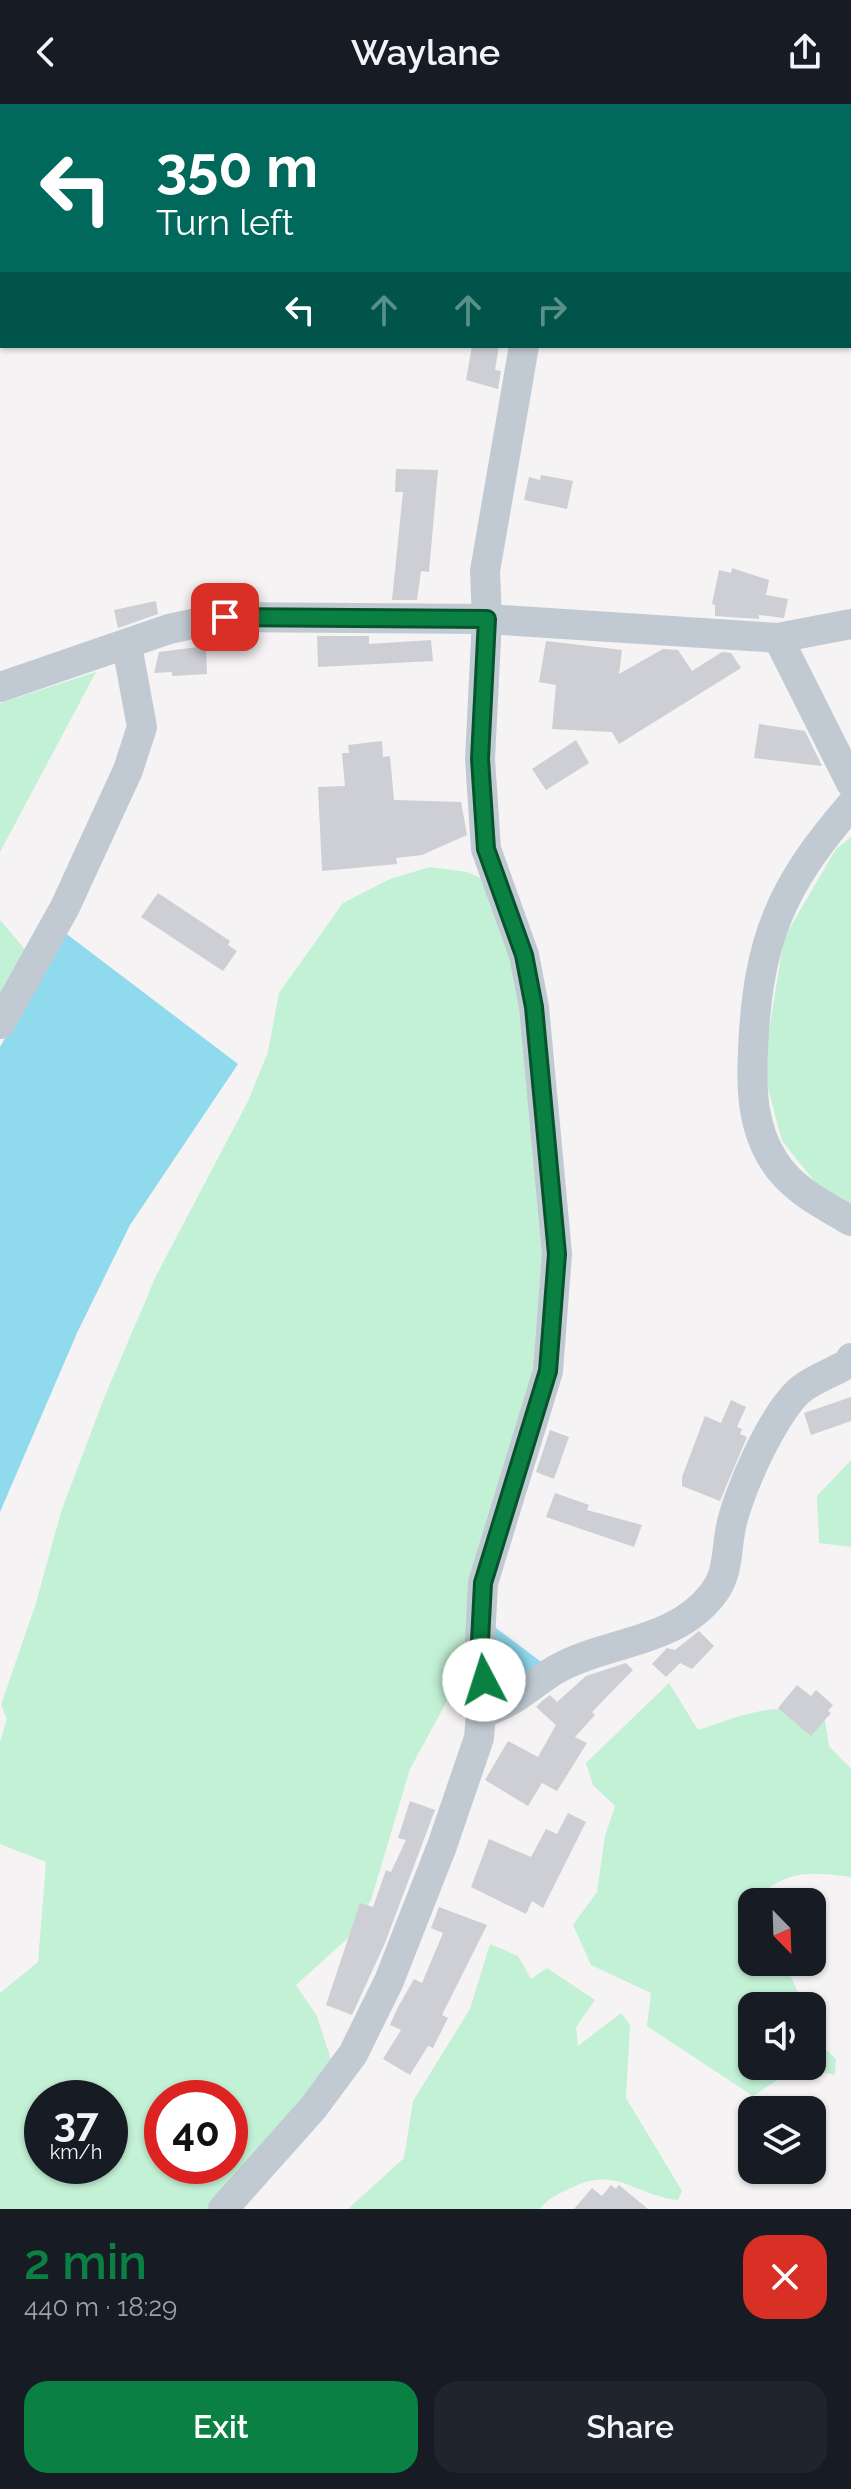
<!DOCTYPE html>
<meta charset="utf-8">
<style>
:root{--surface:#171b24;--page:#20242c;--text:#f1f3f6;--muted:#9ea1a6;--accent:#0b8043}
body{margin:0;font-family:Raleway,sans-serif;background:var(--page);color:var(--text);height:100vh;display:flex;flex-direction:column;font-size:30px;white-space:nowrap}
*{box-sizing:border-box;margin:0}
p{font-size:26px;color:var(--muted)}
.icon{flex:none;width:44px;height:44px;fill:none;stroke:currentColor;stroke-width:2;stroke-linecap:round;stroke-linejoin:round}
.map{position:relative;height:2105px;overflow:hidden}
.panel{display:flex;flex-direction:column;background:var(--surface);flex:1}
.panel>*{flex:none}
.top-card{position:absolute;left:0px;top:0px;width:852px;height:244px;box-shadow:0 2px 6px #0004;background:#00695c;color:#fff;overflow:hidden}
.needle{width:52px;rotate:157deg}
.controls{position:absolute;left:738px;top:1784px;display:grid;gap:16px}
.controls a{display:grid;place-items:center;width:88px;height:88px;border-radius:16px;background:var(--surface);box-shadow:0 2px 6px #0004;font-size:40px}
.speed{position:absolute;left:24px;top:1976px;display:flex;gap:16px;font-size:40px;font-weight:700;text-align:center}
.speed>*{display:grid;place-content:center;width:104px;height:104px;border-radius:50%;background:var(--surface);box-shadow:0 2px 6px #0004;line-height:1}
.speed small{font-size:20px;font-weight:400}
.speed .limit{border:12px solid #d22;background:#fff;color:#111}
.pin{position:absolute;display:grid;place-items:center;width:68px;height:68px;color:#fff;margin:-34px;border-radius:16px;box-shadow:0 4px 12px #0006}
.me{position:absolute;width:88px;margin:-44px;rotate:355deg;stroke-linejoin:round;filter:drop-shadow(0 0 6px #0008)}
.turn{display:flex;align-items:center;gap:28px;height:168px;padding:0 24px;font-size:36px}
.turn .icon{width:104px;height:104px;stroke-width:2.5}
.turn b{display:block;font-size:56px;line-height:68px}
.lanes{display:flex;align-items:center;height:76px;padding:0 24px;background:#0003;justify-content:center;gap:40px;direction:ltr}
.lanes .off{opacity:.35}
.round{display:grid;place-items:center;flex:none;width:84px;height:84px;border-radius:24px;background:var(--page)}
.headline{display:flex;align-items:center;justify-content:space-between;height:136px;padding:0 24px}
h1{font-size:48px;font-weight:600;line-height:60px;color:var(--accent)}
.button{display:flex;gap:16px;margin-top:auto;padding:16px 24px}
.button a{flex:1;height:92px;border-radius:24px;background:var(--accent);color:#fff;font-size:32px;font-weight:600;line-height:92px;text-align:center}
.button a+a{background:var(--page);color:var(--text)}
header{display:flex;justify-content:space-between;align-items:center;height:104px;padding:0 24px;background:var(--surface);font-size:36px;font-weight:600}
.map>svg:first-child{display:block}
.green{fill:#c3f1d5;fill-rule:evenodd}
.water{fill:#90daee}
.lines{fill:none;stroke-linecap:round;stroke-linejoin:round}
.river{stroke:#90daee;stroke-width:36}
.building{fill:#cdcfd5}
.minor{stroke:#c1cad2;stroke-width:30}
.route-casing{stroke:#07532c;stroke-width:20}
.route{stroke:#0b8043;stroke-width:14}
</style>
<header><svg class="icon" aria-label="back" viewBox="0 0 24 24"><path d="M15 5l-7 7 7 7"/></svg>Waylane<svg class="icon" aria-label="share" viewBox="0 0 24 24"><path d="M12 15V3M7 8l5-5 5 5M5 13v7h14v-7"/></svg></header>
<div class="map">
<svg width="851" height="2105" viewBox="0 0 851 2105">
<rect width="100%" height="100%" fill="#f5f3f3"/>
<!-- green -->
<path class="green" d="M 96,568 L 0,748 L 0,599 Z
M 851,733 L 851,1107 L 828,1094 L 782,1037 L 763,965 L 784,834 L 836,745 Z
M 430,763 L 467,768 L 490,778 L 531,905 L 548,1141 L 535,1275 L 466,1562 L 410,1665 L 371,1796 L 348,1834 L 296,1881 L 317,1912 L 332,1959 L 218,2105 L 0,2105 L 0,1889 L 38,1858 L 46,1758 L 0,1740 L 0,1638 L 7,1615 L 1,1601 L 36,1499 L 61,1408 L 104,1294 L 156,1172 L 248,997 L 268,948 L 279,889 L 343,799 L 390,775 ZM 42,1994 L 110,1994 L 110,2062 L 42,2062 ZM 162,1994 L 230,1994 L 230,2062 L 162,2062 Z
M 0,816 L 28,849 L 0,904 Z
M 851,1356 L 851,1443 L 819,1439 L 817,1392 Z
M 669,1579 L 698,1626 C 745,1610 774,1597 824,1610 L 829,1642 L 851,1665 L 851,1773 C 817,1769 793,1765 765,1787 L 765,1798 L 752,1798 L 752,1858 L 784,1858 L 804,1902 L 752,1902 L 752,1962 L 812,1962 L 812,1919 L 825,1945 L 836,1955 L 835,1971 L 797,1963 L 753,1992 L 647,1922 L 651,1889 L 591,1861 L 573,1821 L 597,1788 L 605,1732 L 615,1702 L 593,1681 L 586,1659 Z
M 490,1840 L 518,1852 L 531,1875 L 547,1864 L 595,1896 L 576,1923 L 578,1942 L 621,1909 L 630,1921 L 626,1994 L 682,2087 L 678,2096 C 634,2091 616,2061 571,2084 C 558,2090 548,2094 540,2105 L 348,2105 L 404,2054 L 413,1997 L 470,1905 Z"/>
<!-- water -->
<path class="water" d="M 64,828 L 238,960 L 130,1121 L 77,1229 L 0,1408 L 0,943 Z
M 492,1521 L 544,1560 L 492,1595 Z"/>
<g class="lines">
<!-- river -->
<path class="river" d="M 850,30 L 851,30
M 0,137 L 2,137"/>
</g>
<!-- building -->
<path class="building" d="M 472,242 L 499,242 L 495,266 L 501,267 L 498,285 L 466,276 Z
M 396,365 L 438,366 L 429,468 L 421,467 L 417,496 L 392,496 L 403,388 L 395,388 Z
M 541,371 L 573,377 L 567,405 L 524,396 L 529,373 L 540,376 Z
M 732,464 L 769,476 L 766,491 L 788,495 L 784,514 L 759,511 L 759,515 L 715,512 L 715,501 L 712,500 L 719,466 L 731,469 Z
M 156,497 L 158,510 L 118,524 L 114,506 Z
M 317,532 L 369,532 L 369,540 L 431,536 L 433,557 L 318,563 Z
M 546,537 L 622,546 L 619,570 L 663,545 L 678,546 L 692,567 L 722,548 L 731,549 L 741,564 L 619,640 L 612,628 L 552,625 L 556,581 L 539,578 Z
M 206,542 L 207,570 L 172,572 L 172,568 L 154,569 L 159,548 Z
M 759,620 L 805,627 L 822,662 L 754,654 Z
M 576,636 L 589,659 L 546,686 L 532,665 Z
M 382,637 L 383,653 L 390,652 L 394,696 L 461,698 L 467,731 L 422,751 L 396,754 L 397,760 L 322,767 L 318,683 L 345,682 L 342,649 L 349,649 L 348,641 Z
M 158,789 L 230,837 L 228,841 L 237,847 L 223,867 L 141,813 Z
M 851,1293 L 851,1317 L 811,1331 L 804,1309 Z
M 731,1296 L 746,1303 L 737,1323 L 742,1325 L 740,1330 L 747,1333 L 720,1397 L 682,1382 L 682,1373 L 705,1312 L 721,1319 Z
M 550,1326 L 569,1333 L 554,1375 L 536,1368 Z
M 555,1389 L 589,1401 L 587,1406 L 642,1421 L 634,1443 L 546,1413 Z
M 699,1527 L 714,1542 L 692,1565 L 680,1559 L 666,1573 L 652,1560 L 667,1544 L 675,1546 Z
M 626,1559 L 633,1566 L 592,1608 L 595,1611 L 575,1633 L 587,1639 L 557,1687 L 542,1679 L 528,1702 L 485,1676 L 508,1637 L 538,1653 L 556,1621 L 536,1603 L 542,1597 L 550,1591 L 557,1598 L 586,1572 Z
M 797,1581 L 811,1592 L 816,1586 L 833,1601 L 828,1607 L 831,1609 L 811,1632 L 778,1604 Z
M 410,1697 L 435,1706 L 385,1839 L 352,1911 L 326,1901 L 360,1799 L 373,1803 L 386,1766 L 391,1768 L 406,1736 L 398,1734 Z
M 568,1709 L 586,1718 L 543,1804 L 532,1797 L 526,1810 L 471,1783 L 489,1735 L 531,1753 L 546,1725 L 557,1730 Z
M 439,1803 L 487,1821 L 442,1911 L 448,1914 L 433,1944 L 428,1942 L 410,1971 L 383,1955 L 401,1926 L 390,1921 L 397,1905 L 414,1875 L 422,1879 L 443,1829 L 431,1824 Z
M 611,2081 L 616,2085 L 619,2081 L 648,2105 L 574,2105 L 592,2084 L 602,2092 Z"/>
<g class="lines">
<!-- minor -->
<path class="minor" d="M 494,2 L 503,0
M 563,2 L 563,0
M 850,67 L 851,67
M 0,104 L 2,104
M 0,171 L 2,170
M 778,534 L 851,679
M 0,583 L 169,525 L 225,513 L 487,515 L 778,534 L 851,520
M 851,701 C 780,783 758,836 753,945 C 751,984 752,1023 774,1057 C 791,1085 824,1101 851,1117
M 0,920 L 65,803 L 128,666 L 142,623 L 127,542
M 482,1609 C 518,1597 526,1584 555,1566 C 605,1537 674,1540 712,1491 C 728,1471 726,1452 730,1428 C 735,1394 775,1303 804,1283 C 817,1274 833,1268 847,1260 L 851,1254
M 223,2105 L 313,2004 L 353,1950 L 389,1877 L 442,1742 L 479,1634 L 484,1576 L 480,1537 L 483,1479 L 548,1267 L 557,1150 L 534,903 L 524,851 L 486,745 L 480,655 L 487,515 L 485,467 L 524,242"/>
</g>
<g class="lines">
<!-- route casing -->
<g class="route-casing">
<path id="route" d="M 225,513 L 487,515 L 480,655 L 486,745 L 524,851 L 534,903 L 557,1150 L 548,1267 L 483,1479 L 480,1537 L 484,1576"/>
</g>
<!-- route -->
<use href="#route" class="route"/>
</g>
</svg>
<div class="controls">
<a><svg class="needle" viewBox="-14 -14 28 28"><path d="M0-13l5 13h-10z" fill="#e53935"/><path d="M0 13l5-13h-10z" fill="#9ea1a6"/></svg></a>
<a><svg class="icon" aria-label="sound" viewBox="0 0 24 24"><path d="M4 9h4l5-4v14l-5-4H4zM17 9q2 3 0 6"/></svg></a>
<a><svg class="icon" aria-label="layers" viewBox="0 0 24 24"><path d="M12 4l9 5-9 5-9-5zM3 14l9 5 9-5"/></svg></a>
</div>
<div class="speed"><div>37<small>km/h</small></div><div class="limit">40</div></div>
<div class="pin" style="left:225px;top:513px;background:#d93025"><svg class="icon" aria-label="arrive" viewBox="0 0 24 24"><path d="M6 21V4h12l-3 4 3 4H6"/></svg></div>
<svg class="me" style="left:484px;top:1576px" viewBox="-20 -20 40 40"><circle r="19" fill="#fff"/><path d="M0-13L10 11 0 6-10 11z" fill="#0b8043"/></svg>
<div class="top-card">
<div class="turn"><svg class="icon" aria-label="left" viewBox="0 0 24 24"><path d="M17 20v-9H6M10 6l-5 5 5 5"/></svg><div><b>350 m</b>Turn left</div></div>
<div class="lanes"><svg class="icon" aria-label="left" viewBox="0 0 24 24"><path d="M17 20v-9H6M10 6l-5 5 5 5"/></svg><svg class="icon off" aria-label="ahead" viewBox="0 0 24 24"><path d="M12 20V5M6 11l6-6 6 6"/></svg><svg class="icon off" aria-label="ahead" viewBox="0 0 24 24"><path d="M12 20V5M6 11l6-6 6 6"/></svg><svg class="icon off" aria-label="right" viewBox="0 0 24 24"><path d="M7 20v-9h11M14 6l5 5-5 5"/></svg></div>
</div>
</div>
<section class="panel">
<div class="headline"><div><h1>2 min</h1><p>440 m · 18:29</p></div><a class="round" style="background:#d93025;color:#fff"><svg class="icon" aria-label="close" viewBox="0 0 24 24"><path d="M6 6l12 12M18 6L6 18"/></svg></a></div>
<div class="button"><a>Exit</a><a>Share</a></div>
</section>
